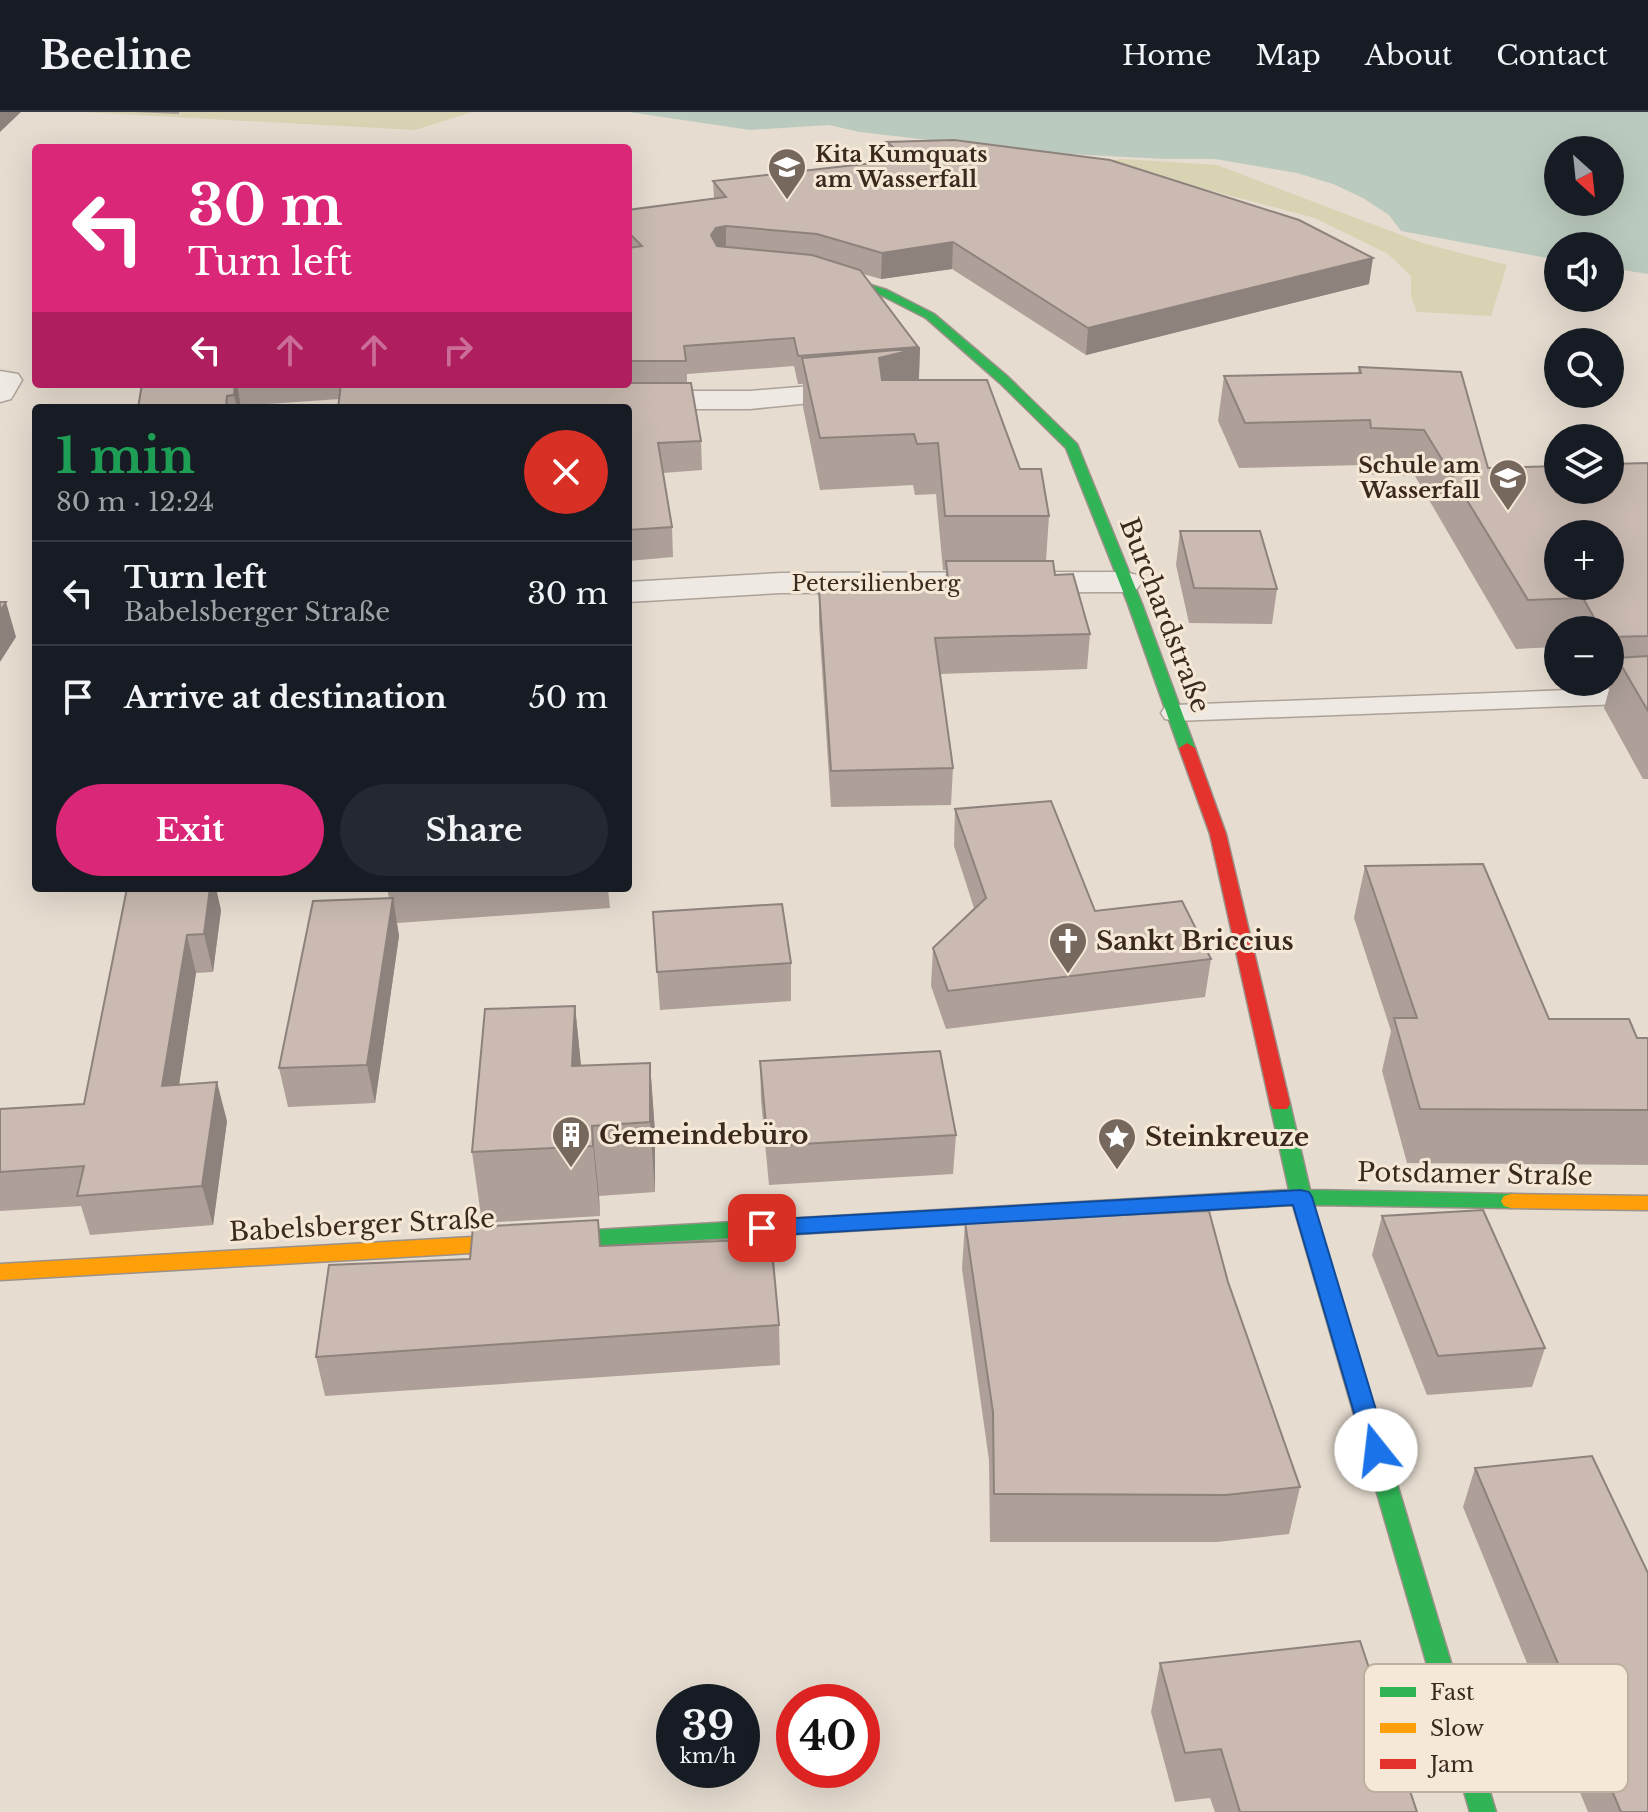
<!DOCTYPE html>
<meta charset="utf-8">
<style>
:root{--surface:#171b24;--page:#242831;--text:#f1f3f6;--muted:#9ea1a6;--line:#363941;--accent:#db2777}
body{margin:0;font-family:"Libre Baskerville",serif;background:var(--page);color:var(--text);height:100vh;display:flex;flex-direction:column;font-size:30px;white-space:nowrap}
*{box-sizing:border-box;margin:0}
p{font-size:26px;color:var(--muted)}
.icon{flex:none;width:44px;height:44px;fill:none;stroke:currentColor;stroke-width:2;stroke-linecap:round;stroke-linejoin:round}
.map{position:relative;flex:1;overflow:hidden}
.side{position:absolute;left:32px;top:292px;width:600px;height:488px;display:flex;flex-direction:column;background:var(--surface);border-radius:8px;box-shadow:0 8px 32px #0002}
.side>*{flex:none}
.guide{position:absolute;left:32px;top:32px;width:600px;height:244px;border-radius:8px;box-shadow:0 8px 32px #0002;background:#db2777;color:#fff;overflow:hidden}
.needle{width:52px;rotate:153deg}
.buttons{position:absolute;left:1544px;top:24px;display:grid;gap:16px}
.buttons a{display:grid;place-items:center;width:80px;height:80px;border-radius:50%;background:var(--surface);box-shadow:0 8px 32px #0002;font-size:40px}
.speed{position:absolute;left:656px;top:1572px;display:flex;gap:16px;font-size:40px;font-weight:700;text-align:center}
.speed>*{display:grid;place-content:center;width:104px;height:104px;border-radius:50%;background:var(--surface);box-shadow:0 8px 32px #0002;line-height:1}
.speed small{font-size:20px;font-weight:400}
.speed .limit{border:12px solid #d22;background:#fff;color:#111}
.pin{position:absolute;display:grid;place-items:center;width:68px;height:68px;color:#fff;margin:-34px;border-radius:16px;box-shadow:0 4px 12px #0006}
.me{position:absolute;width:88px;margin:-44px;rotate:344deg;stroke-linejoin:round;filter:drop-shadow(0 0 6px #0008)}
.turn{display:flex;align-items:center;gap:28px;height:168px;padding:0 24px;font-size:36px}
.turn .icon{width:104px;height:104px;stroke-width:2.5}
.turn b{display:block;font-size:56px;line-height:68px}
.lanes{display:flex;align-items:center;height:76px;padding:0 24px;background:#0003;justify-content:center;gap:40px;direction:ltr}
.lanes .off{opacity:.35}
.round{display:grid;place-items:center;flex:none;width:84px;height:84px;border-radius:42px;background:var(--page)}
.headline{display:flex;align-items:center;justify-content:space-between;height:136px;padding:0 24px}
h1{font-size:48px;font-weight:700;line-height:60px;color:#1e9e55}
.action{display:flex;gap:16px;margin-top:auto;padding:16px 24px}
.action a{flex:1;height:92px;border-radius:48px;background:var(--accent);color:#fff;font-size:32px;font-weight:700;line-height:92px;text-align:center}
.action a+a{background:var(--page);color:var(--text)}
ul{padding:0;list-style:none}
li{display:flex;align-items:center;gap:24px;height:104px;padding:0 24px;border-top:2px solid var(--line)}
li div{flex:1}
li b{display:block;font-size:30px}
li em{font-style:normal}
header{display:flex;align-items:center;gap:48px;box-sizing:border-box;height:112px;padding:0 40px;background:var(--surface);border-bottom:2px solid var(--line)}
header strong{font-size:38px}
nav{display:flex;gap:44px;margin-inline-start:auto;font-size:28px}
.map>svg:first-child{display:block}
.green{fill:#d8d3b3}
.water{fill:#bbcabe;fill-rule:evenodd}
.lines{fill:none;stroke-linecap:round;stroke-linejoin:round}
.lane-casing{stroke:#aca298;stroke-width:3}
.street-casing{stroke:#aca298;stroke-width:3}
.fast-casing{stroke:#9b9188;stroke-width:3}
.slow-casing{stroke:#9b9188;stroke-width:3}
.jam-casing{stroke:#9b9188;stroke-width:3}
.lane{fill:#eee9e2;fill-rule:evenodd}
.street{fill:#eee9e2;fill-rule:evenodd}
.fast{fill:#30b455;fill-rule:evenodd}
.slow{fill:#ff9f0a;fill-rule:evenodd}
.jam{fill:#e5322d;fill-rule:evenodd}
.wall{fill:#aea098}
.shaded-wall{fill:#8d827c}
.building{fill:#cabab1;stroke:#8d827c;stroke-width:2;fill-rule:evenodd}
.route{fill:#1a73e8;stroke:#114b97;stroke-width:2}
.labels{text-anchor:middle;stroke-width:6;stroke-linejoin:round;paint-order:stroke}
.far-poi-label{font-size:22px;font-weight:bold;fill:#3b2920;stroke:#f6e8d7;text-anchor:start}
.far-street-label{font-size:22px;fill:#3b2920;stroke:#f6e8d7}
.street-label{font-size:26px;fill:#3b2920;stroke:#f6e8d7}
.poi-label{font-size:26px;font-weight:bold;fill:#3b2920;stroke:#f6e8d7;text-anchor:start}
.key{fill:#f6e8d7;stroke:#beafa0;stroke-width:2}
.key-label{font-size:22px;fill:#3b2920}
</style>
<header>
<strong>Beeline</strong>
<nav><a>Home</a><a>Map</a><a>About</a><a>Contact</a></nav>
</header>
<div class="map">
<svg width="1648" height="1700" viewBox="0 0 1648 1700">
<rect width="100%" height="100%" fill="#e6dcd0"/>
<!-- green -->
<path class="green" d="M 81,0 L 472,0 L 415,18 Z
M 1122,47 L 1217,53 L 1422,131 L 1507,153 L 1491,204 L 1417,200 L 1411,184 L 1411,164 L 1388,142 L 1315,106 L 1194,74 L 1088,52 Z"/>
<!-- water -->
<path class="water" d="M 629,0 L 1648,0 L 1648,162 L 1610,156 L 1610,134 L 1558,134 L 1558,148 L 1401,119 L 1389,103 L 1363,86 L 1333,72 L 1297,61 L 1215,47 L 1165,47 L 1030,40 L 860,20 L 829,13 L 750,18 ZM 1558,38 L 1610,38 L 1610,90 L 1558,90 Z"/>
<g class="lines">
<!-- lane casing -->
<g class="lane-casing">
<path id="lane" d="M 1648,575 L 1648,591 L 1175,609 L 1165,607 L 1161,601 L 1165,595 L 1175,593 Z"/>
</g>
<!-- street casing -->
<g class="street-casing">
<path id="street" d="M 0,259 L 18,262 L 22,268 L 11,287 L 0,290 Z
M 861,270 L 872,273 L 876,279 L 872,285 L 750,297 L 634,297 L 623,294 L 619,288 L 623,282 L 634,279 L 750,279 Z
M 1125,460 L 1137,463 L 1142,470 L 1137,477 L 1125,480 L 781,481 L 628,490 L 628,470 L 781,461 Z"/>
</g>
<!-- fast casing -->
<g class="fast-casing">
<path id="fast" d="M 818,157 L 887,178 L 934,202 L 1008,265 L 1077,332 L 1142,492 L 1195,636 L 1193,639 L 1187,641 L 1179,636 L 1128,492 L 1066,336 L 1000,271 L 926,206 L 879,182 L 814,162 L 814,158 Z
M 1280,985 L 1287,987 L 1290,992 L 1310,1078 L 1511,1082 L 1518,1084 L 1521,1089 L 1518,1094 L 1511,1096 L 1313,1093 L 1496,1700 L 1470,1700 L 1293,1093 L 507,1139 L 500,1136 L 497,1131 L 500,1126 L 507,1123 L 1289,1078 L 1270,992 L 1273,987 Z"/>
</g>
<!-- slow casing -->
<g class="slow-casing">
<path id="slow" d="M 1511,1082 L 1648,1084 L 1648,1098 L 1511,1096 L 1504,1094 L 1501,1089 L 1504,1084 Z
M 507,1123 L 514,1126 L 517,1131 L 514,1136 L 507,1139 L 0,1168 L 0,1152 Z"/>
</g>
<!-- jam casing -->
<g class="jam-casing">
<path id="jam" d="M 1187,631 L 1195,636 L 1226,722 L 1290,992 L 1287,997 L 1273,997 L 1270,992 L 1210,722 L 1179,636 Z"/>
</g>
<!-- lane -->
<use href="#lane" class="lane"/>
<!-- street -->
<use href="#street" class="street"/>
<!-- fast -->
<use href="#fast" class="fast"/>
<!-- slow -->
<use href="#slow" class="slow"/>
<!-- jam -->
<use href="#jam" class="jam"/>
</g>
<!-- wall -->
<path class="wall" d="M 134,0 L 179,0 L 179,2 Z
M 887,30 L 1369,172 L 1086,243 L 952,157 L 881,167 L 863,162 L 918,236 L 920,236 L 919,268 L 1020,357 L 1049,404 L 1046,449 L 1090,522 L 1087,557 L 940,562 L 953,656 L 951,693 L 831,695 L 819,512 L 819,478 L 945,476 L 946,458 L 943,458 L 936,382 L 915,383 L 913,373 L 820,378 L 803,295 L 803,272 L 798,272 L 794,254 L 687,262 L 687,271 L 701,329 L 702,358 L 663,361 L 672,415 L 673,445 L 628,449 L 628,296 L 339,287 L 241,294 L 241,296 L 138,296 L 142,272 L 628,272 L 628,98 L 714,86 L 713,69 L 886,49 Z
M 1359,255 L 1488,356 L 1648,351 L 1648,667 L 1643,667 L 1604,596 L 1610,574 L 1592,574 L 1589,570 L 1610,570 L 1610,518 L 1558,518 L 1558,535 L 1516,537 L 1415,364 L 1363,362 L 1362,353 L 1239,356 L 1218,309 L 1224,264 L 1358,261 Z
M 1180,419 L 1277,477 L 1272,512 L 1189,511 L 1176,453 Z
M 955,697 L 1095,799 L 1211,847 L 1205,885 L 946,917 L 931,874 L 933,836 L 974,796 L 954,734 Z
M 1365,754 L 1549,907 L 1637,926 L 1648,926 L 1648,1053 L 1407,1051 L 1382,959 L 1391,919 L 1354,806 Z
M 127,776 L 221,798 L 213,860 L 196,861 L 179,973 L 227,1009 L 213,1113 L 90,1123 L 81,1094 L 0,1099 L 0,997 L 84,992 Z
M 387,776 L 608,776 L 610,796 L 397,811 L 399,824 L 375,991 L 288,995 L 279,956 L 389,786 Z
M 653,800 L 791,851 L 791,889 L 660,898 Z
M 575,894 L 581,954 L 650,951 L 655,1021 L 655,1080 L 599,1084 L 600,1104 L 482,1111 L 472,1040 Z
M 760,949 L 956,1023 L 953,1062 L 769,1073 L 761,988 Z
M 1382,1104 L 1545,1236 L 1532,1275 L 1427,1283 L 1372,1143 Z
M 965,1110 L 1228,1170 L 1300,1375 L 1289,1422 L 1217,1430 L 990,1430 L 989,1348 L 962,1157 Z
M 601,1134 L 779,1213 L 780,1253 L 325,1284 L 316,1245 L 470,1147 Z
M 1475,1356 L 1648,1700 L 1588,1700 L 1463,1395 Z
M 1160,1551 L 1417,1700 L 1215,1700 L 1210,1686 L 1175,1690 L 1151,1600 Z"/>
<!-- shaded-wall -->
<path class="shaded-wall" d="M 0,0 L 21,0 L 0,20 Z
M 726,114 L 726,140 L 717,142 L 711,123 L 716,116 Z
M 953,130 L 952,157 L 881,167 L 882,141 Z
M 1373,146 L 1369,172 L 1086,243 L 1088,216 Z
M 920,236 L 918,285 L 878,296 L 879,246 Z
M 235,272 L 237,272 L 241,296 L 237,296 L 234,283 Z
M 6,490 L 16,525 L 0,550 L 0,499 Z
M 210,776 L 216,776 L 221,798 L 213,860 L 204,822 Z
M 393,786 L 399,824 L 375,991 L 367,953 Z
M 187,823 L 196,861 L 173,1013 L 162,974 Z
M 575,894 L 582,964 L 572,954 Z
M 650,951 L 655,1021 L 655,1080 L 650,1010 Z
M 217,970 L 227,1009 L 213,1113 L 202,1074 Z
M 592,1014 L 599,1084 L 600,1104 L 593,1034 Z"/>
<!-- building -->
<path class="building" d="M 954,28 L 1110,48 L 1299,108 L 1373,146 L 1088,216 L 953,130 L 882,141 L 817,122 L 726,114 L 716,116 L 711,123 L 717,134 L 812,143 L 860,158 L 918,235 L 798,244 L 794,226 L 684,234 L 686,249 L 628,249 L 628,136 L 642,134 L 628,120 L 628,98 L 726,85 L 713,69 L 908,47 L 887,30 Z
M 920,236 L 879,246 L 882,268 L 987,268 L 1020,357 L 1041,357 L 1049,404 L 945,404 L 938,331 L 917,332 L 914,322 L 820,326 L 802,246 Z
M 1359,255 L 1461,260 L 1488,356 L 1558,354 L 1558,378 L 1610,378 L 1610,352 L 1648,351 L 1648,524 L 1610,525 L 1610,518 L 1601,518 L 1583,486 L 1528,488 L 1424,318 L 1371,316 L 1370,308 L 1245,311 L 1224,264 L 1361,261 ZM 1558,422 L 1610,422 L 1610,474 L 1558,474 Z
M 628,271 L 691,271 L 701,329 L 658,331 L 672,415 L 628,418 L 628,296 L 338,296 L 341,272 Z
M 142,272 L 235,272 L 234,283 L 227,284 L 226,296 L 138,296 Z
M 1180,419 L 1260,419 L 1277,477 L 1194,476 Z
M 946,449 L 1053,449 L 1055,463 L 1073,462 L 1090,522 L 935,526 L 953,656 L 831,659 L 819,478 L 949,476 Z
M 0,490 L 6,490 L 0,499 Z
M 1648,544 L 1648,599 L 1617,546 Z
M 1051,689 L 1095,799 L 1182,789 L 1211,847 L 948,879 L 933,836 L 986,786 L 955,697 Z
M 1483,752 L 1549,907 L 1629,907 L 1637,926 L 1648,926 L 1648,998 L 1420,997 L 1394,906 L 1417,906 L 1365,754 Z
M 127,776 L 210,776 L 204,822 L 187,823 L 162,974 L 217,970 L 202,1074 L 77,1084 L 84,1054 L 0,1060 L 0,997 L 84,992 Z
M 393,786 L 367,953 L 279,956 L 313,789 Z
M 782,792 L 791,851 L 657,860 L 653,800 Z
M 575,894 L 572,954 L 650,951 L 650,1010 L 592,1014 L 593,1034 L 472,1040 L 485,897 Z
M 940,939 L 956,1023 L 768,1034 L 760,949 Z
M 1483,1098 L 1545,1236 L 1438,1244 L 1382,1104 Z
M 1209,1099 L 1228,1170 L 1300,1375 L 1226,1383 L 994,1382 L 993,1300 L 965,1110 Z
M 598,1108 L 600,1134 L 771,1127 L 779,1213 L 316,1245 L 329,1153 L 470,1147 L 473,1115 Z
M 1592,1344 L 1648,1461 L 1648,1700 L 1621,1700 L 1475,1356 Z
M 1360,1529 L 1417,1700 L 1240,1700 L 1221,1637 L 1185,1641 L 1160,1551 Z"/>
<!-- route -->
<path class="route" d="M 1301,1078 L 1309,1080 L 1312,1085 L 1388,1338 L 1385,1345 L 1376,1348 L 1368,1345 L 1365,1338 L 1293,1093 L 762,1124 L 754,1121 L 751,1116 L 754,1111 L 762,1108 Z"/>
<!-- icons -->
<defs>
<g id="school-pin" transform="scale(2)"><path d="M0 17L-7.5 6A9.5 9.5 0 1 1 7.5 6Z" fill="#77685e" stroke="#f6e8d7"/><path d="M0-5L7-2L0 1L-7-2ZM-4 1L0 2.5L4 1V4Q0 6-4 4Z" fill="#fff"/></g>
<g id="church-pin" transform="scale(2)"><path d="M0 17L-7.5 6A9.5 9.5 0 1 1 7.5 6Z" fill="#77685e" stroke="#f6e8d7"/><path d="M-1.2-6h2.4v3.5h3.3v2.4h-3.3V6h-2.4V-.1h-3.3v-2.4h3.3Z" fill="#fff"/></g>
<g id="building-pin" transform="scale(2)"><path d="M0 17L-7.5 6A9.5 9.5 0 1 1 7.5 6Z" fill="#77685e" stroke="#f6e8d7"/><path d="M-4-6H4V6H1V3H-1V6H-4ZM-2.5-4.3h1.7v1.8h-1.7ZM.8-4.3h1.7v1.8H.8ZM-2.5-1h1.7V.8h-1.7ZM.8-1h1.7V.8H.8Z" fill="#fff"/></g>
<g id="sight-pin" transform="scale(2)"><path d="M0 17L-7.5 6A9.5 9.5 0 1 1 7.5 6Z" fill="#77685e" stroke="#f6e8d7"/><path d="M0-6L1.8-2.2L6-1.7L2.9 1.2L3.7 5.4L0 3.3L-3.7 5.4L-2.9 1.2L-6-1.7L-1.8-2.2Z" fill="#fff"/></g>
</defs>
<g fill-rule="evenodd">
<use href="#school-pin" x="787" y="55"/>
<use href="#school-pin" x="1508" y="366"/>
<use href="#church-pin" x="1068" y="829"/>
<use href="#building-pin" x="571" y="1023"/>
<use href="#sight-pin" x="1117" y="1025"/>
</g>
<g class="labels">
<!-- far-poi labels -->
<g class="far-poi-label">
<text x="815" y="50">Kita Kumquats<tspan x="815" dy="25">am Wasserfall</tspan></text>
<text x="1480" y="361" text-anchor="end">Schule am<tspan x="1480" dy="25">Wasserfall</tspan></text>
</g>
<!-- far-street labels -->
<g class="far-street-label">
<text x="876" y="479">Petersilienberg</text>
</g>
<!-- street labels -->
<g class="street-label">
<text transform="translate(1165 503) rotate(69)" y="9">Burchardstraße</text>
<text transform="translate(1475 1062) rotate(1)" y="9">Potsdamer Straße</text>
<text transform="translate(362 1113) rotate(-3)" y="9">Babelsberger Straße</text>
</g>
<!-- poi labels -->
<g class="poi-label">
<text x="1096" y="838">Sankt Briccius</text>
<text x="599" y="1032">Gemeindebüro</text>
<text x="1145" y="1034">Steinkreuze</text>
</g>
</g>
<!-- legend -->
<rect x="1364" y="1552" width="264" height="128" rx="12" class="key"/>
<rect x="1380" y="1575" width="36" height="10" fill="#30b455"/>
<rect x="1380" y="1611" width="36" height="10" fill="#ff9f0a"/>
<rect x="1380" y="1647" width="36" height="10" fill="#e5322d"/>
<g class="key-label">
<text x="1430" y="1588">Fast</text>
<text x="1430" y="1624">Slow</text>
<text x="1430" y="1660">Jam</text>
</g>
</svg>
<div class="buttons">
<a><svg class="needle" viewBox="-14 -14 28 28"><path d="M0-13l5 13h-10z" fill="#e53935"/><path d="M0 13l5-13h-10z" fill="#9ea1a6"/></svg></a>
<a><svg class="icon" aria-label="sound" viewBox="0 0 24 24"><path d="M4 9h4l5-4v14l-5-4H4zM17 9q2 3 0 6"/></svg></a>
<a><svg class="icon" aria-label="search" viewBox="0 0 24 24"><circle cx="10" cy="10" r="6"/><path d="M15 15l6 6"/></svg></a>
<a><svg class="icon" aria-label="layers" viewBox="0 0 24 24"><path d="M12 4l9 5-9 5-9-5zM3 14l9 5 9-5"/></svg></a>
<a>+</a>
<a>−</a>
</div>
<div class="speed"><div>39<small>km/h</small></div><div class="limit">40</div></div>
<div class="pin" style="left:762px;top:1116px;background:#d93025"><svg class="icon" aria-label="arrive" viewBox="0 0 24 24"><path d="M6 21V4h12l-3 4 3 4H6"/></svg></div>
<svg class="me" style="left:1376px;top:1338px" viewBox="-20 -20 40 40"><circle r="19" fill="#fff"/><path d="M0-13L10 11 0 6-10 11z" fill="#1a73e8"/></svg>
<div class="guide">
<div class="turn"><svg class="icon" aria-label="left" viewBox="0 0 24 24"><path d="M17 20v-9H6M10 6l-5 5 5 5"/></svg><div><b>30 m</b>Turn left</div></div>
<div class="lanes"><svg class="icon" aria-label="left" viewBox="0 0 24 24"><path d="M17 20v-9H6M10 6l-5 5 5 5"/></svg><svg class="icon off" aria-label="ahead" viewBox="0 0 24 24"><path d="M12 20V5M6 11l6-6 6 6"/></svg><svg class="icon off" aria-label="ahead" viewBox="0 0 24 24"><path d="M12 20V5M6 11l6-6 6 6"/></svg><svg class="icon off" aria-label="right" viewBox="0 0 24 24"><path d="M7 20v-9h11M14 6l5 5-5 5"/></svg></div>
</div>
<section class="side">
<div class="headline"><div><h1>1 min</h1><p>80 m · 12:24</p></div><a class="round" style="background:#d93025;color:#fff"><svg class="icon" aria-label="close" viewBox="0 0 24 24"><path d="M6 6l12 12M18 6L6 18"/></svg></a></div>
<ul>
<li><svg class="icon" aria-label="left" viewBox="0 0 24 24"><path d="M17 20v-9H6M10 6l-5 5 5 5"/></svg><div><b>Turn left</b><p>Babelsberger Straße</p></div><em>30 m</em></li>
<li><svg class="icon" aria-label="arrive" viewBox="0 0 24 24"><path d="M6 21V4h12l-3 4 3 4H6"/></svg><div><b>Arrive at destination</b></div><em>50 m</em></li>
</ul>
<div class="action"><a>Exit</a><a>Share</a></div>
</section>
</div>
